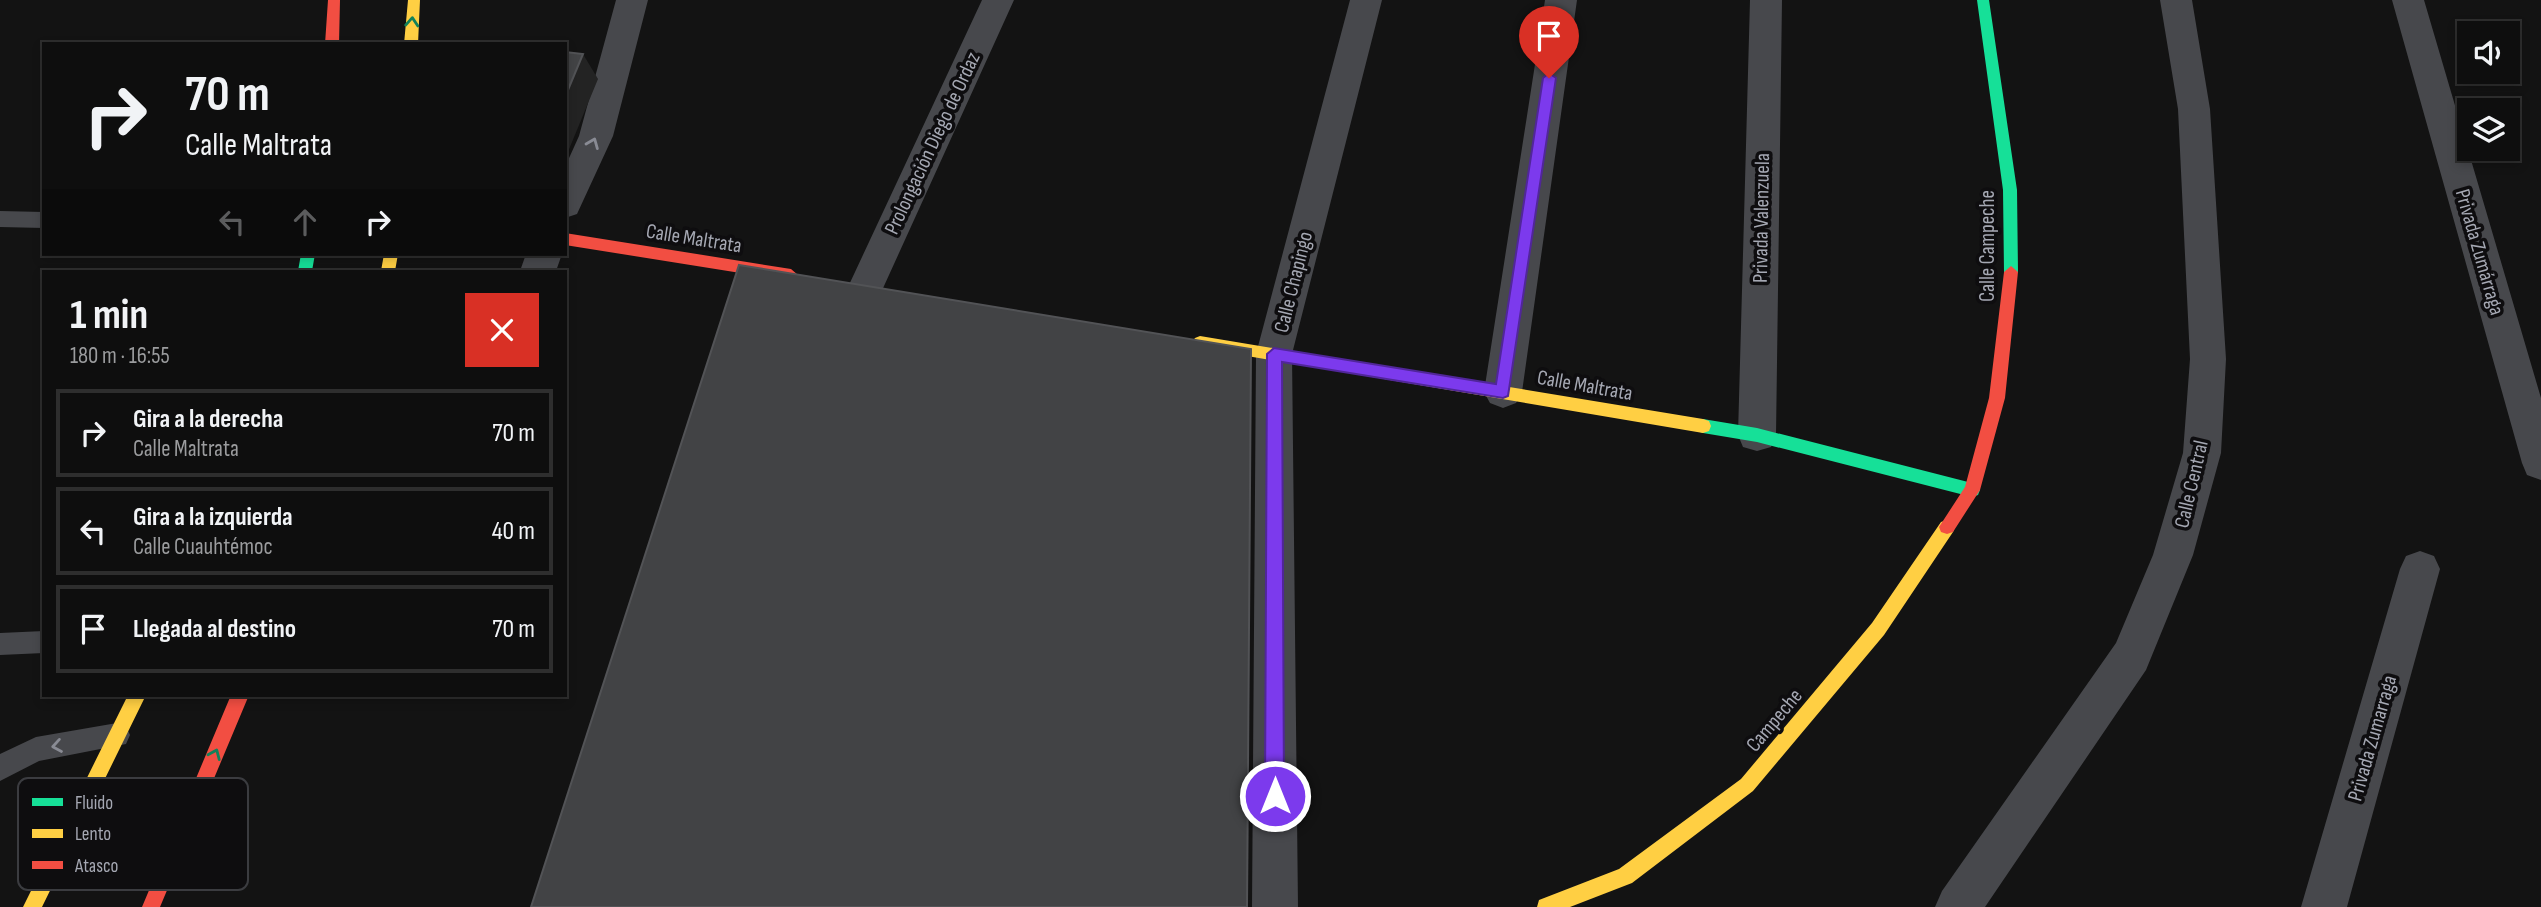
<!DOCTYPE html>
<html lang="es">
<meta charset="utf-8">
<style>
:root{--surface:#0e0e0e;--page:#1c1c1c;--text:#f1f3f6;--muted:#9b9c9e;--line:#2e2e2e}
body{margin:0;font-family:"Sofia Sans Condensed",sans-serif;background:var(--page);color:var(--text);height:100vh;display:flex;flex-direction:column;font-size:26px;white-space:nowrap}
*{box-sizing:border-box;margin:0}
p{font-size:23px;color:var(--muted)}
.icon{flex:none;width:38px;height:38px;fill:none;stroke:currentColor;stroke-width:2;stroke-linecap:round;stroke-linejoin:round}
.map{position:relative;flex:1;overflow:hidden}
.drawer{position:absolute;left:42px;top:270px;width:525px;height:427px;display:flex;flex-direction:column;background:var(--surface);border-radius:0px;box-shadow:0 4px 10px #0003,0 0 0 2px var(--line)}
.drawer>*{flex:none}
.banner{position:absolute;left:42px;top:42px;width:525px;height:214px;border-radius:0px;box-shadow:0 4px 10px #0003,0 0 0 2px var(--line);background:#0e0e0e;color:var(--text);overflow:hidden}
.tools{position:absolute;left:2457px;top:21px;display:grid;gap:14px}
.tools a{display:grid;place-items:center;width:63px;height:63px;border-radius:0px;background:var(--surface);box-shadow:0 4px 10px #0003,0 0 0 2px var(--line);font-size:35px}
.pin{position:absolute;display:grid;place-items:center;width:60px;height:60px;color:#fff;margin:-72px -30px;border-radius:50% 50% 50% 0;rotate:-45deg;box-shadow:0 0 7px #0007}
.pin .icon{rotate:45deg}
.me{position:absolute;width:77px;margin:-38px;rotate:0deg;stroke-linejoin:round;filter:drop-shadow(0 0 5px #0008)}
.turn{display:flex;align-items:center;gap:24px;height:147px;padding:0 28px;font-size:32px}
.turn .icon{width:91px;height:91px;stroke-width:2.5}
.turn b{display:block;font-size:49px;line-height:60px}
.lanes{display:flex;align-items:center;height:66px;padding:0 28px;background:#0003;justify-content:center;gap:35px;direction:ltr}
.lanes .off{opacity:.35}
.round{display:grid;place-items:center;flex:none;width:74px;height:74px;border-radius:0px;background:var(--page)}
.overview{display:flex;align-items:center;justify-content:space-between;height:119px;padding:0 28px}
h1{font-size:42px;font-weight:700;line-height:52px}
ul{padding:0;list-style:none}
li{display:flex;align-items:center;gap:21px;height:88px;margin:0 14px 10px;padding:0 14px;border:4px solid var(--line);border-radius:0px}
li div{flex:1}
li b{display:block;font-size:26px}
li em{font-style:normal}
.map>svg:first-child{display:block}
.lines{fill:none;stroke-linecap:round;stroke-linejoin:round}
.lane{fill:#47484c;fill-rule:evenodd}
.street{fill:#47484c;fill-rule:evenodd}
.fast{fill:#16e098;fill-rule:evenodd}
.slow{fill:#ffcf43;fill-rule:evenodd}
.jam{fill:#f24e42;fill-rule:evenodd}
.shaded-wall{fill:#232323}
.building{fill:#424345;stroke:#525356;stroke-width:2}
.oneway{stroke:#12815a}
.oneway2{stroke:#898b94}
.route{fill:#7c3aed;stroke:#51269a;stroke-width:2}
.labels{text-anchor:middle;stroke-width:7;stroke-linejoin:round;paint-order:stroke}
.street-label{font-size:21px;fill:#a5a8b3;stroke:#0e0d0f}
.key{fill:#0e0d0f;stroke:#3b3c40;stroke-width:2}
.key-label{font-size:19px;fill:#a5a8b3}
</style>
<div class="map">
<svg width="2541" height="907" viewBox="0 0 2541 907">
<rect width="100%" height="100%" fill="#131313"/>
<g class="lines">
<!-- lane -->
<path class="lane" d="M 0,211 L 44,212 L 44,228 L 0,227 Z
M 44,631 L 44,653 L 0,655 L 0,633 Z
M 117,723 L 126,726 L 130,735 L 126,744 L 39,761 L 0,781 L 0,754 L 36,737 Z"/>
<!-- street -->
<path class="street" d="M 616,0 L 648,0 L 613,136 L 577,214 L 565,218 L 565,167 L 579,136 Z
M 982,0 L 1014,0 L 879,297 L 866,301 L 853,297 L 848,287 Z
M 1350,0 L 1382,0 L 1292,354 L 1298,907 L 1252,907 L 1256,354 Z
M 1545,0 L 1577,0 L 1522,392 L 1516,403 L 1503,408 L 1490,403 L 1484,392 Z
M 1750,0 L 1782,0 L 1776,435 L 1771,447 L 1757,451 L 1743,447 L 1738,435 Z
M 2160,0 L 2192,0 L 2210,109 L 2226,359 L 2221,453 L 2193,555 L 2146,670 L 1985,907 L 1935,907 L 1942,891 L 2116,643 L 2153,555 L 2183,453 L 2190,359 L 2178,109 Z
M 2392,0 L 2424,0 L 2541,398 L 2541,480 L 2527,475 L 2522,463 Z
M 526,254 L 562,254 L 556,271 L 520,271 Z
M 2420,551 L 2434,556 L 2440,569 L 2347,907 L 2301,907 L 2400,569 L 2406,556 Z"/>
<!-- fast -->
<path class="fast" d="M 1977,0 L 1989,0 L 2017,190 L 2018,272 L 2011,278 L 2004,272 L 2003,190 Z
M 301,254 L 315,254 L 312,271 L 298,271 Z
M 1703,419 L 1757,428 L 1972,483 L 1978,485 L 1980,490 L 1978,495 L 1972,497 L 1757,442 L 1703,433 L 1697,431 L 1695,426 L 1697,421 Z"/>
<!-- slow -->
<path class="slow" d="M 408,0 L 420,0 L 418,44 L 404,44 Z
M 384,254 L 398,254 L 395,271 L 381,271 Z
M 1200,336 L 1703,419 L 1709,421 L 1711,426 L 1709,431 L 1703,433 L 1200,348 L 1195,346 L 1192,342 L 1195,338 Z
M 1947,520 L 1953,522 L 1955,527 L 1953,532 L 1884,635 L 1753,791 L 1632,883 L 1570,907 L 1537,907 L 1539,900 L 1619,869 L 1741,779 L 1872,623 L 1941,522 Z
M 128,695 L 146,695 L 42,907 L 23,907 Z"/>
<!-- jam -->
<path class="jam" d="M 328,0 L 340,0 L 339,44 L 325,44 Z
M 565,233 L 791,269 L 798,275 L 791,281 L 565,245 Z
M 2011,266 L 2018,272 L 2005,398 L 1980,490 L 1953,532 L 1947,534 L 1941,532 L 1939,527 L 1965,487 L 1989,398 L 2004,272 Z
M 231,695 L 249,695 L 160,907 L 142,907 Z"/>
</g>
<!-- shaded-wall -->
<path class="shaded-wall" d="M 583,54 L 598,79 L 565,159 L 565,97 Z
M 1251,349 L 1248,907 L 1247,907 Z"/>
<!-- building -->
<path class="building" d="M 565,52 L 583,54 L 565,97 Z
M 739,265 L 1251,349 L 1247,907 L 531,907 Z"/>
<!-- one-way arrows -->
<defs><path id="oneway-chevron" d="M-2-3.5L2.5 0L-2 3.5" fill="none" stroke-width="1.6" stroke-linecap="round" stroke-linejoin="round" transform="scale(1.75)"/></defs>
<g class="oneway">
<use href="#oneway-chevron" transform="translate(412 22) rotate(-86)"/>
<use href="#oneway-chevron" transform="translate(215 754) rotate(-67)"/>
</g>
<g class="oneway2">
<use href="#oneway-chevron" transform="translate(593 143) rotate(-68)"/>
<use href="#oneway-chevron" transform="translate(57 746) rotate(170)"/>
</g>
<!-- route -->
<path class="route" d="M 1549,73 L 1556,78 L 1508,396 L 1503,398 L 1282,362 L 1284,796 L 1281,803 L 1275,805 L 1268,803 L 1265,796 L 1267,354 L 1274,348 L 1496,384 L 1543,78 Z"/>
<g class="labels">
<!-- street labels -->
<g class="street-label">
<text transform="translate(932 143) rotate(-65)" y="7">Prolongación Diego de Ordaz</text>
<text transform="translate(1761 218) rotate(-89)" y="7">Privada Valenzuela</text>
<text transform="translate(694 238) rotate(9)" y="7">Calle Maltrata</text>
<text transform="translate(1987 246) rotate(-90)" y="7">Calle Campeche</text>
<text transform="translate(2480 252) rotate(74)" y="7">Privada Zumárraga</text>
<text transform="translate(1293 282) rotate(-76)" y="7">Calle Chapingo</text>
<text transform="translate(1585 385) rotate(10)" y="7">Calle Maltrata</text>
<text transform="translate(2191 484) rotate(-77)" y="7">Calle Central</text>
<text transform="translate(1774 720) rotate(-50)" y="7">Campeche</text>
<text transform="translate(2372 738) rotate(-74)" y="7">Privada Zumarraga</text>
</g>
</g>
<!-- legend -->
<rect x="18" y="778" width="230" height="112" rx="10" class="key"/>
<rect x="32" y="798" width="31" height="8" fill="#16e098"/>
<rect x="32" y="829" width="31" height="9" fill="#ffcf43"/>
<rect x="32" y="861" width="31" height="8" fill="#f24e42"/>
<g class="key-label">
<text x="75" y="809">Fluido</text>
<text x="75" y="840">Lento</text>
<text x="75" y="872">Atasco</text>
</g>
</svg>
<div class="tools">
<a><svg class="icon" aria-label="sound" viewBox="0 0 24 24"><path d="M4 9h4l5-4v14l-5-4H4zM17 9q2 3 0 6"/></svg></a>
<a><svg class="icon" aria-label="layers" viewBox="0 0 24 24"><path d="M12 4l9 5-9 5-9-5zM3 14l9 5 9-5"/></svg></a>
</div>
<div class="pin" style="left:1549px;top:78px;background:#d93025"><svg class="icon" aria-label="arrive" viewBox="0 0 24 24"><path d="M6 21V4h12l-3 4 3 4H6"/></svg></div>
<svg class="me" style="left:1275px;top:796px" viewBox="-20 -20 40 40"><circle r="17" fill="#7c3aed" stroke="#fff" stroke-width="3"/><path d="M0-11L8 9 0 5-8 9z" fill="#fff"/></svg>
<div class="banner">
<div class="turn"><svg class="icon" aria-label="right" viewBox="0 0 24 24"><path d="M7 20v-9h11M14 6l5 5-5 5"/></svg><div><b>70 m</b>Calle Maltrata</div></div>
<div class="lanes"><svg class="icon off" aria-label="left" viewBox="0 0 24 24"><path d="M17 20v-9H6M10 6l-5 5 5 5"/></svg><svg class="icon off" aria-label="ahead" viewBox="0 0 24 24"><path d="M12 20V5M6 11l6-6 6 6"/></svg><svg class="icon" aria-label="right" viewBox="0 0 24 24"><path d="M7 20v-9h11M14 6l5 5-5 5"/></svg></div>
</div>
<section class="drawer">
<div class="overview"><div><h1>1 min</h1><p>180 m · 16:55</p></div><a class="round" style="background:#d93025;color:#fff"><svg class="icon" aria-label="close" viewBox="0 0 24 24"><path d="M6 6l12 12M18 6L6 18"/></svg></a></div>
<ul>
<li><svg class="icon" aria-label="right" viewBox="0 0 24 24"><path d="M7 20v-9h11M14 6l5 5-5 5"/></svg><div><b>Gira a la derecha</b><p>Calle Maltrata</p></div><em>70 m</em></li>
<li><svg class="icon" aria-label="left" viewBox="0 0 24 24"><path d="M17 20v-9H6M10 6l-5 5 5 5"/></svg><div><b>Gira a la izquierda</b><p>Calle Cuauhtémoc</p></div><em>40 m</em></li>
<li><svg class="icon" aria-label="arrive" viewBox="0 0 24 24"><path d="M6 21V4h12l-3 4 3 4H6"/></svg><div><b>Llegada al destino</b></div><em>70 m</em></li>
</ul>
</section>
</div>
